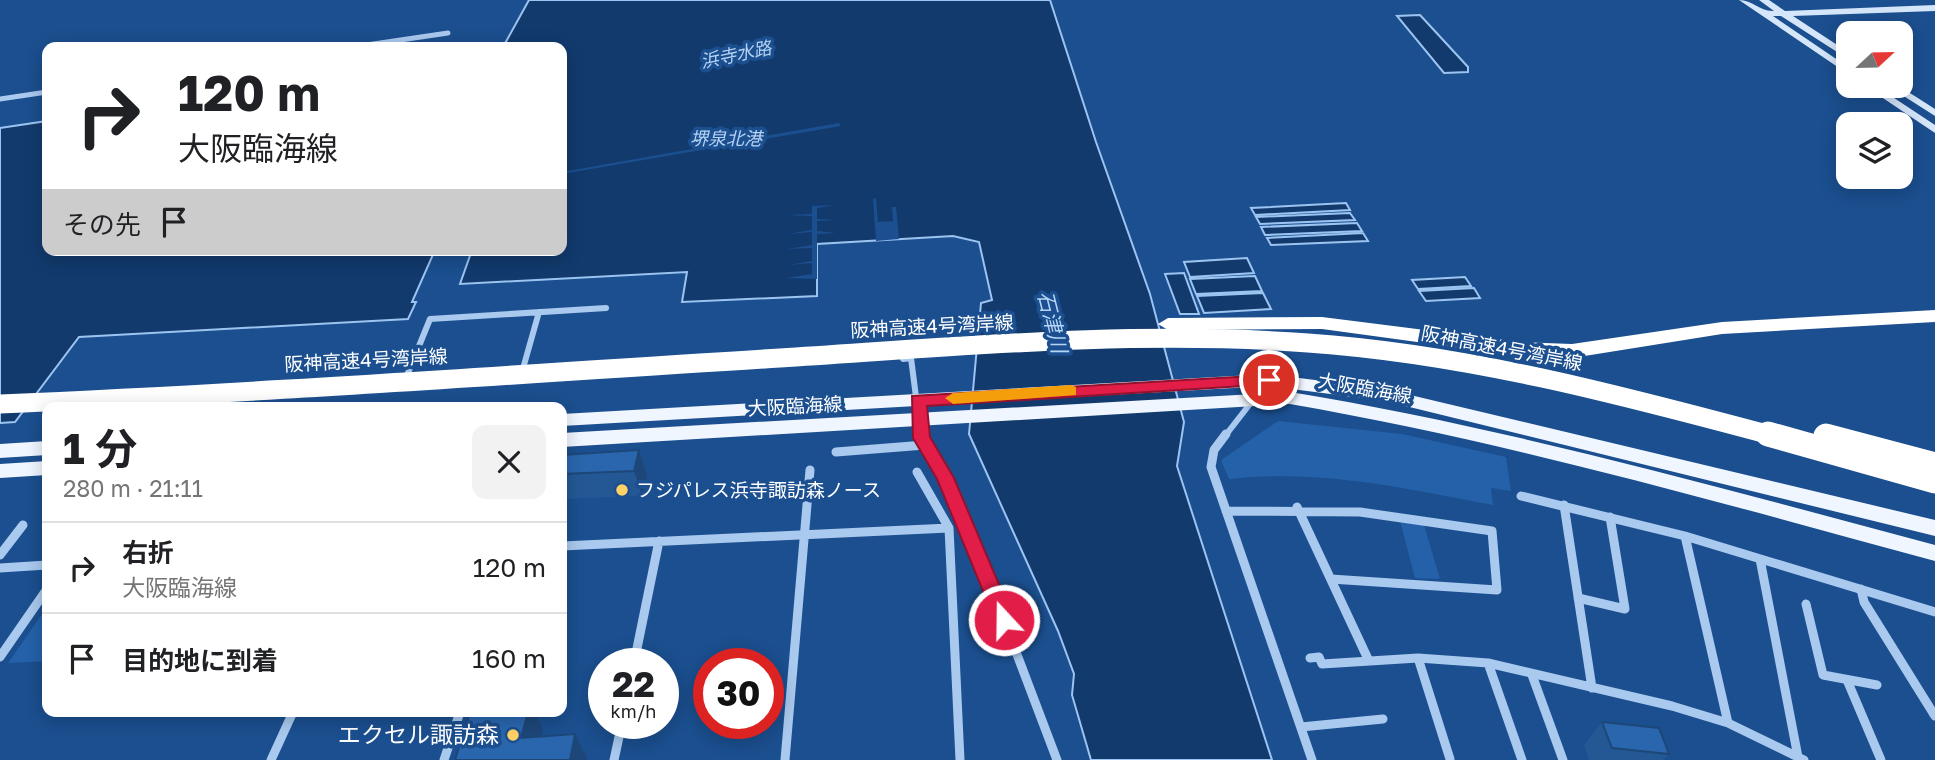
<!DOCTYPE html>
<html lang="ja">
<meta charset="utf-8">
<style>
:root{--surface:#fff;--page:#f2f2f2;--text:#202124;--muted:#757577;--line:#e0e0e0}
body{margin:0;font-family:"Golos Text","Noto Sans JP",sans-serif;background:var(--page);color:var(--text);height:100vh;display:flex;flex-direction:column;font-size:26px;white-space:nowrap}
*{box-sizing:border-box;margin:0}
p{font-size:23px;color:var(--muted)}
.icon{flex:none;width:38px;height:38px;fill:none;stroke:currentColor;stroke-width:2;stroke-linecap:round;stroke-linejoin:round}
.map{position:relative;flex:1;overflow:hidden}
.sheet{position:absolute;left:42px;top:402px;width:525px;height:315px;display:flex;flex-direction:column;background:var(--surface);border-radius:14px;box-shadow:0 4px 18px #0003}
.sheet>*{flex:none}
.banner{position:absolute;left:42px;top:42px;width:525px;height:214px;border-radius:14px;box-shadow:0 4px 18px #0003;background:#fff;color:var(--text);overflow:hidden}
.needle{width:46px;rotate:68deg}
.tools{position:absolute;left:1836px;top:21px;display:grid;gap:14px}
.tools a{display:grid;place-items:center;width:77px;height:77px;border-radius:14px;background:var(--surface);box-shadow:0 4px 18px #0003;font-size:35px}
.speed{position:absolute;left:588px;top:648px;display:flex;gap:14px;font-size:35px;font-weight:700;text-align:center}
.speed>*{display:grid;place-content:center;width:91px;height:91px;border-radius:50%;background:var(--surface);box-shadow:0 4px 18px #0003;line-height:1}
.speed small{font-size:18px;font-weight:400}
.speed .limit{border:10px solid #d22;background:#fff;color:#111}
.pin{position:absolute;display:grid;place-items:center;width:60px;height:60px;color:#fff;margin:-30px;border:4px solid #fff;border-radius:50%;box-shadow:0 2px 7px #0007}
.me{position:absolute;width:77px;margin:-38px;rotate:339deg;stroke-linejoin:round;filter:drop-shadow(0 0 5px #0008)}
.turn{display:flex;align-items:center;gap:24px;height:147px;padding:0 21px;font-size:32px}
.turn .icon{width:91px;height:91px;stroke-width:2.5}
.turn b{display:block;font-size:49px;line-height:60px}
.then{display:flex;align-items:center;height:66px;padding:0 21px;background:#0003;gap:14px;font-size:26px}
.round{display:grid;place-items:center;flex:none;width:74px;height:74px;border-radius:14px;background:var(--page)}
.headline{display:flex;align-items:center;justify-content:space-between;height:119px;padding:0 21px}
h1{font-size:42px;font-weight:700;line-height:52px}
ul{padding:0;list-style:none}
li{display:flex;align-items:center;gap:21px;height:91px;padding:0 21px;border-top:2px solid var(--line)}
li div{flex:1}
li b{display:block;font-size:26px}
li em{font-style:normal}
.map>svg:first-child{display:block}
.green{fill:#2461a8}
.water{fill:#123a6d;stroke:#9cc4f0;stroke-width:2}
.pier{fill:#1b4f8f}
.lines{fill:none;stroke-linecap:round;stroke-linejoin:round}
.street-far2{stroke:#a9c9ee;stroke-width:5}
.street-far1{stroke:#a9c9ee;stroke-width:6}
.street{stroke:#a9c9ee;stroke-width:9}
.secondary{fill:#d6e6fa;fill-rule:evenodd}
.primary{fill:#f0f6ff;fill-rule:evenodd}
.highway{fill:#fff;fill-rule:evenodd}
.highway-bridge-far1{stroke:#fff;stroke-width:19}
.highway-bridge{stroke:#fff;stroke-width:25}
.wall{fill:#245895}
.shaded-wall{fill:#1d4779}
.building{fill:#2a66ad;stroke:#1d4779;stroke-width:2}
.route{fill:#e11d48;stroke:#92132f;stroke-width:2}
.slow{fill:#f59e0b}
.poi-dot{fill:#ffd166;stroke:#1b4f8f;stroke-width:2.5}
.labels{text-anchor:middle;stroke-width:7;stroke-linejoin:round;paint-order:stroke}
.far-water-label{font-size:18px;font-style:italic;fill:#b5d3f5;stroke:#1b4f8f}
.street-label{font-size:19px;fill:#fff;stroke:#1b4f8f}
.poi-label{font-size:19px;fill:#fff;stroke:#1b4f8f;text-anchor:start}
.water-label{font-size:21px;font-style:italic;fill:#b5d3f5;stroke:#1b4f8f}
.near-poi-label{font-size:23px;fill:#fff;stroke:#1b4f8f;text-anchor:end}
</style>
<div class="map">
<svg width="1935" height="760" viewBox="0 0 1935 760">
<rect width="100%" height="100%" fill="#1b4f8f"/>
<!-- green -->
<path class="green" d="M 1278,421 L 1402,434 L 1506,457 L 1511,491 L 1491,488 L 1493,505 C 1402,488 1322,469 1229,479 L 1221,460 Z
M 1400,521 L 1424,525 L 1440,579 L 1415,578 Z
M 47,607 L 47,661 L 8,663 Z"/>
<!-- water -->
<path class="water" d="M 529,0 L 1050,0 L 1096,142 L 1150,294 L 1184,422 L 1177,466 L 1272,760 L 1091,760 L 1072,695 L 1074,674 L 1058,631 L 969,434 L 981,303 L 992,300 L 979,242 L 953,236 L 817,244 L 817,296 L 682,302 L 687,272 L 460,284 L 472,250 L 562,250 L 562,47 L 503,47 Z
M 1420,15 L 1468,67 L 1468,72 L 1444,73 L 1397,16 Z
M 47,121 L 47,250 L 435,250 L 412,302 L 416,302 L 408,319 L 79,337 L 15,422 L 0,423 L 0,128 Z
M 1346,203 L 1350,210 L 1255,215 L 1251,208 Z
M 1350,213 L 1355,220 L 1260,224 L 1256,217 Z
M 1357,223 L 1362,231 L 1265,235 L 1261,227 Z
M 1363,233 L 1368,241 L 1271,245 L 1267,238 Z
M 1247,258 L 1254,273 L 1190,277 L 1184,262 Z
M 1184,273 L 1199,314 L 1180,314 L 1165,274 Z
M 1255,276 L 1262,291 L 1196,294 L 1190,279 Z
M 1465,277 L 1471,286 L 1418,289 L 1412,280 Z
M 1474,288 L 1480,298 L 1426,301 L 1419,291 Z
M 1263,293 L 1271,309 L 1204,313 L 1197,296 Z"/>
<!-- pier -->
<path class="pier" d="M 839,123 L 841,126 L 562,174 L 562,172 Z
M 876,198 L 878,222 L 893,221 L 892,207 L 896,207 L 899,239 L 876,241 L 873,199 Z
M 835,205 L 817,208 L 817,219 L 836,220 L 817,221 L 817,231 L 836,233 L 817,234 L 817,279 L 787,278 L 812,274 L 812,263 L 788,265 L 812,261 L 812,248 L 787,249 L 812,245 L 812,232 L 787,234 L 812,230 L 812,216 L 786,215 L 812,214 L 812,206 Z"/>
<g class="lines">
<!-- street-far2 -->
<path class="street-far2" d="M 353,47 L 448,33
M 0,99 L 47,92"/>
<!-- street-far1 -->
<path class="street-far1" d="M 903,359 L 911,358 L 921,436
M 522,372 L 539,312
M 406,378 L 430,319 L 606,308
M 1225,436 L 1253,400"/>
<!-- street -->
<path class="street" d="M 921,434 L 945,478 L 977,549 L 1057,760
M 1226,434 L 1214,450 L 1211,467 L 1312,760
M 836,452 L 925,445
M 917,472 L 949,528 L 960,760
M 1521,496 L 1685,536 L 1935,612
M 1564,505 L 1592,688
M 1297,507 L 1368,659
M 1226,511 L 1360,512 L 1492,531 L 1497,590 L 1331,579
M 1685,536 L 1728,723
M 562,546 L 949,528
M 0,555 L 23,525
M 1760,559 L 1798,757
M 0,568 L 47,565
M 1861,589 L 1864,602 L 1935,716
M 1578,598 L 1625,609 L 1610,517
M 1806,604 L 1823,675 L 1877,685
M 0,657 L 47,589
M 1310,658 L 1319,657 L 1322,664 L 1418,658 L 1488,663 L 1672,706 L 1728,723 L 1804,760
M 1418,658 L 1450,759
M 634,663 L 659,541
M 1488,663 L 1522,760
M 1532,675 L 1563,760
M 1847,680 L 1881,760
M 1301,727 L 1383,719
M 271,760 L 293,712
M 444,760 L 460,712
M 614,760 L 622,723
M 785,760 L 810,470"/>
<!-- secondary -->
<path class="secondary" d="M 1739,0 C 1753,0 1760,12 1774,11 L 1759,0 L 1769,0 L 1785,11 L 1935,5 L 1935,11 L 1793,16 L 1848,52 L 1848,59 L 1781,16 L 1773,16 L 1848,67 L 1848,74 Z
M 1865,86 L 1876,86 L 1935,125 L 1935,133 Z
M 1888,86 L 1899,86 L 1935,109 L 1935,116 Z"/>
<!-- primary -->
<path class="primary" d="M 1269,374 L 1385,389 L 1935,520 L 1935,536 L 1385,401 L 1269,386 L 562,426 L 562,414 Z
M 1290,392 C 1509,428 1721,488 1935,545 L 1935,561 C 1721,503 1509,442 1290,404 L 562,447 L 562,433 Z
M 47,441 L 47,455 L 0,458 L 0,444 Z
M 47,461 L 47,475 L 0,478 L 0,464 Z"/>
<!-- highway -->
<path class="highway" d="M 1935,310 L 1935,322 L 1722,334 L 1572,358 L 1520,356 L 1322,329 L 1168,330 L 1158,324 L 1168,318 L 1322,317 L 1520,342 L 1572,344 L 1722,322 Z"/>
<!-- highway-bridge-far1 -->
<path class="highway-bridge-far1" d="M 0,404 C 260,393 520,374 780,358 C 955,347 1132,330 1308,343 C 1467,354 1621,395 1774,436"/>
<!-- highway-bridge -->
<path class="highway-bridge" d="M 1768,434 L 1935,481
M 1826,436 L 1935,465"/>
</g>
<!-- wall -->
<path class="wall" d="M 639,450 L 647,475 L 642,496 L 562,499 L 562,455 Z
M 1602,722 L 1669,754 L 1663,760 L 1589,760 L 1584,745 Z"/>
<!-- shaded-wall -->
<path class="shaded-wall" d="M 639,450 L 647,475 L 642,496 L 634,471 Z
M 520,712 L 534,712 L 543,729 L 535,760 L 521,738 Z
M 575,734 L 587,758 L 587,760 L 570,760 Z"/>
<!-- building -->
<path class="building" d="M 639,450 L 634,471 L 562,474 L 562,455 Z
M 470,712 L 528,712 L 521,738 L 575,734 L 570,760 L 455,760 Z
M 1602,722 L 1659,728 L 1669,754 L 1612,748 Z"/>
<!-- route -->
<path class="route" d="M 1269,375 L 1275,376 L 1275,384 L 927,406 L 930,437 L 954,478 L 1014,620 L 1011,625 L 1004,628 L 997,625 L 937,479 L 913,438 L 912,396 Z"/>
<!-- slow -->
<path class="slow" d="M 1071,385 L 1076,387 L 1076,395 L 953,404 L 945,398 L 953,393 Z"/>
<!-- markers -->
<g class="poi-dot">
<circle cx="622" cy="490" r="7"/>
<circle cx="513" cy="735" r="7"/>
</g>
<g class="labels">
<!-- far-water labels -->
<g class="far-water-label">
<text transform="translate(736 55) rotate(-12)" y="6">浜寺水路</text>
<text x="726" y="145">堺泉北港</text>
</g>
<!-- street labels -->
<g class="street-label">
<text transform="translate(932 326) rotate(-3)" y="7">阪神高速4号湾岸線</text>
<text transform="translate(1502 348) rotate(11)" y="7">阪神高速4号湾岸線</text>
<text transform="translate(366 360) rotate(-3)" y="7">阪神高速4号湾岸線</text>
<text transform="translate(1365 388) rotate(10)" y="7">大阪臨海線</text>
<text transform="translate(795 406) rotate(-3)" y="7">大阪臨海線</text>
</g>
<!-- poi labels -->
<g class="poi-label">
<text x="636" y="497">フジパレス浜寺諏訪森ノース</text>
</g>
<!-- water labels -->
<g class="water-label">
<text transform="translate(1052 322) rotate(76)" y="7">石津川</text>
</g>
<!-- near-poi labels -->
<g class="near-poi-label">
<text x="499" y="743">エクセル諏訪森</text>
</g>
</g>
</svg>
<div class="tools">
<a><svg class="needle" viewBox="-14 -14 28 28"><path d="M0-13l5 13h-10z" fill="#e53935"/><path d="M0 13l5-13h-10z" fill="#757577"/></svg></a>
<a><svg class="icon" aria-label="layers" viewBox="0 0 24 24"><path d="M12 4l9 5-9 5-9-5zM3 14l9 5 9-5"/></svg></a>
</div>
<div class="speed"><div>22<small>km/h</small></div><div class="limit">30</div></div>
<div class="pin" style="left:1269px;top:380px;background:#d93025"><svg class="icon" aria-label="arrive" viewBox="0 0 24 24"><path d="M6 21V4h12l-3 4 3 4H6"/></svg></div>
<svg class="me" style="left:1004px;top:620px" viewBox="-20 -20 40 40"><circle r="17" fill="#e11d48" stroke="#fff" stroke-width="3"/><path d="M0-11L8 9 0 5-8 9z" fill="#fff"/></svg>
<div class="banner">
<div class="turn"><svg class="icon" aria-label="right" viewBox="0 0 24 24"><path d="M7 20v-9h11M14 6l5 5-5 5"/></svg><div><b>120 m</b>大阪臨海線</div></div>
<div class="then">その先<svg class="icon" aria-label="arrive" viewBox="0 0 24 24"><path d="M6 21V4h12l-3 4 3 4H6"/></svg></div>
</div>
<section class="sheet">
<div class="headline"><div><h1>1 分</h1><p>280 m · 21:11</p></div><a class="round"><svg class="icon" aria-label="close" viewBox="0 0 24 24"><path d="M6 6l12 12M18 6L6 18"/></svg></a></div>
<ul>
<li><svg class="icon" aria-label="right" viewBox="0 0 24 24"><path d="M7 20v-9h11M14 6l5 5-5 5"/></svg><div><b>右折</b><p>大阪臨海線</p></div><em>120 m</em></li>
<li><svg class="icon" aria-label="arrive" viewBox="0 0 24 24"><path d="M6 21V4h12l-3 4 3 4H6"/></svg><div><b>目的地に到着</b></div><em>160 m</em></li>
</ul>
</section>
</div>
